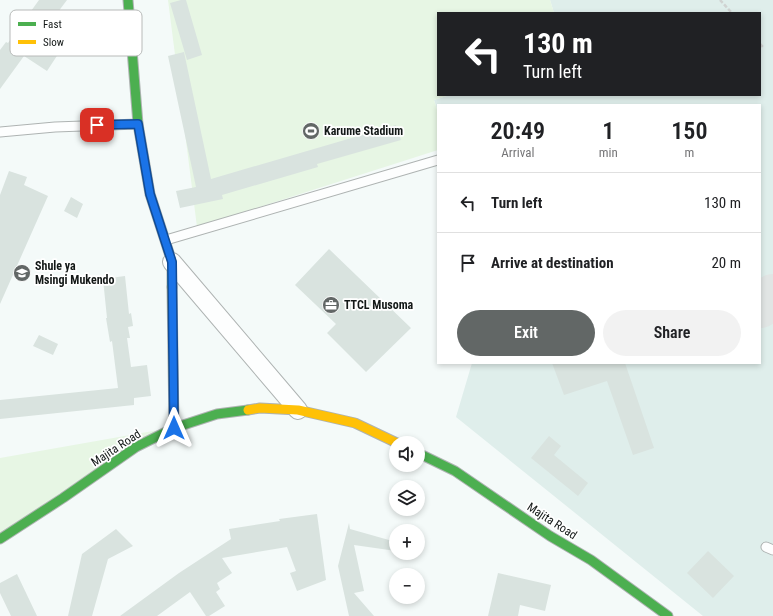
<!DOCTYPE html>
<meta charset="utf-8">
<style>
:root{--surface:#fff;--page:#f2f2f2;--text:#202124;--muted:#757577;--line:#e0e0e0;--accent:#626766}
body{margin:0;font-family:"Roboto Condensed",sans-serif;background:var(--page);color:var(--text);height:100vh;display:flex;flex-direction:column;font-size:15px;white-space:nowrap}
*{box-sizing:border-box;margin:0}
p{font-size:13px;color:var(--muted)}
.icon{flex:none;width:22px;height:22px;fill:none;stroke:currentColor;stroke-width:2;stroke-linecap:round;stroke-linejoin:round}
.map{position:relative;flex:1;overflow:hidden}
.panel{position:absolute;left:437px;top:104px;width:324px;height:260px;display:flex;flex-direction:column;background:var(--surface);border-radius:0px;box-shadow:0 2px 6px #0003}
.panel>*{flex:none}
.top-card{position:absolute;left:437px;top:12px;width:324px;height:84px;border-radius:0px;box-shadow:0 2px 6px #0003;background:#202124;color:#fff;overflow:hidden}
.fabs{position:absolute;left:389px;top:436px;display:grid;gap:8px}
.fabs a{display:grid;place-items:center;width:36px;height:36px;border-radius:50%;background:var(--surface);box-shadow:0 2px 6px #0003;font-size:20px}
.pin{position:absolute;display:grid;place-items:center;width:34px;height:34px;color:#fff;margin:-17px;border-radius:8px;box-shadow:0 2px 6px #0006}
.me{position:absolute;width:44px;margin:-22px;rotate:0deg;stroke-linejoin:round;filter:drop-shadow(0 0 3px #0008)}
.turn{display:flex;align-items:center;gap:14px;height:84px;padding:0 20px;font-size:18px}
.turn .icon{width:52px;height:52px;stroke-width:2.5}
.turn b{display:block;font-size:28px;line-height:34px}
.eta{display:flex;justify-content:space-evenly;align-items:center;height:68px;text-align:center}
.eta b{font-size:24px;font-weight:600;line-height:28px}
.action{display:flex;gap:8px;margin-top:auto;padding:8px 20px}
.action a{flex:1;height:46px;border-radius:24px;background:var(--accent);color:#fff;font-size:16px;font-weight:600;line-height:46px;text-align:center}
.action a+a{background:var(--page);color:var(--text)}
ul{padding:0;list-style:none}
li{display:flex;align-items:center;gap:12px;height:60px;padding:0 20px;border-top:1px solid var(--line)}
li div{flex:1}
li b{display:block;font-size:15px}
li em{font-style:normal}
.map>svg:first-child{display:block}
.built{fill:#dfeeeb}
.green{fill:#e7f6e4}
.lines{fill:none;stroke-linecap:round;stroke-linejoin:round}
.taxiway{stroke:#e1e5e4;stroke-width:44}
.building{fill:#d9e3df}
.lane-casing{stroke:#aeb3b2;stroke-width:11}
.street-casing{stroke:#aeb3b2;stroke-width:20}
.fast-casing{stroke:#aeb3b2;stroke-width:11}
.slow-casing{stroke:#aeb3b2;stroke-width:11}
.path{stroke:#d0d3d2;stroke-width:2.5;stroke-dasharray:4 2;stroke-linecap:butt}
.lane{stroke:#fdfefe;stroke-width:9}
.street{stroke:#fdfefe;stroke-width:18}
.fast{stroke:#4caf50;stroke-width:9}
.slow{stroke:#ffc107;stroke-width:9}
.route-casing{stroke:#114b97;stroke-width:10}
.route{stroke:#1a73e8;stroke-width:7}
.labels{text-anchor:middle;stroke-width:3.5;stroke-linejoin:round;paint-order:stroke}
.poi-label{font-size:12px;font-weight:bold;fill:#131817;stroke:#fff;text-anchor:start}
.street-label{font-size:12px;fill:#131817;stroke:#fff}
.key{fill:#fff;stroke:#b8bab9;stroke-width:1}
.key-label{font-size:11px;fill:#131817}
</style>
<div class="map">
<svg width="773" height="616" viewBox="0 0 773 616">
<rect width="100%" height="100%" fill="#f4faf9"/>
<!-- built -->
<path class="built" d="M 550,0 L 773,0 L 773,616 L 703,616 L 456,417 L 472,363 L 760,363 L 760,105 L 438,105 L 438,112 L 434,100 L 450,95 L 760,95 L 760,13 L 554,13 Z"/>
<!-- green -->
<path class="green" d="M 168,0 L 550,0 L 554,13 L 438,13 L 438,95 L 450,95 L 434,100 L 438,112 L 438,150 L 197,227 Z
M 170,428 L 0,543 L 0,458 Z"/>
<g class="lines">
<!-- taxiway -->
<path class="taxiway" d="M 760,306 L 773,296"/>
</g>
<!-- building -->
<path class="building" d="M 39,0 L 67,0 L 55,16 L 57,18 L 52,25 L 70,36 L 47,71 L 24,56 L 0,89 L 0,50 L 6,42 L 8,43 Z
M 181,0 L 186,0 L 202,55 L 187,60 L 170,3 Z
M 184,52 L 211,179 L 396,125 L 401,140 L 317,164 L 318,167 L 222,195 L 223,199 L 180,208 L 176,191 L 196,187 L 168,56 Z
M 9,171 L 27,177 L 24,185 L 48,196 L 0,304 L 0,195 Z
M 71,197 L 83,204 L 77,218 L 64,211 Z
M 329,249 L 411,328 L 366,372 L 327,333 L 336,324 L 295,285 Z
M 125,276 L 129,314 L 131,313 L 133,326 L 128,327 L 130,338 L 127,338 L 131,367 L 147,365 L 151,396 L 134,398 L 134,405 L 0,419 L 0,400 L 118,388 L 112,341 L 110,342 L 106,318 L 107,318 L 103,279 Z
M 39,335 L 58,344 L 53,355 L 33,346 Z
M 552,363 L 625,363 L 654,448 L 633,455 L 607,381 L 564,395 Z
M 549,436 L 561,446 L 554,455 L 588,483 L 578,496 L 531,458 Z
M 317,514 L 326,580 L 297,591 L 290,573 L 296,571 L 287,547 L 222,558 L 232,573 L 217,583 L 220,589 L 216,592 L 225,606 L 209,616 L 206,616 L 190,592 L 157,616 L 120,616 L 179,573 L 231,539 L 229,529 L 280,521 L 279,519 Z
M 349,523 L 350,529 L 396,542 L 396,551 L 354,545 L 364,591 L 354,593 L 374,616 L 349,616 L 338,566 Z
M 116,529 L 133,546 L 108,559 L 92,616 L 68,616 L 82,554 Z
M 708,551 L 734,576 L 713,598 L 687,573 Z
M 498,573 L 551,585 L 545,611 L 520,605 L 518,616 L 488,616 Z
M 17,574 L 37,616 L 11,616 L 0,593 L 0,583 Z"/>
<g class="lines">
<!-- lane casing -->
<g class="lane-casing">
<path id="lane" d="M 0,132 L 55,127 L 138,124
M 166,240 L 438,160
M 766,547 L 773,550"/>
</g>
<!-- street casing -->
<g class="street-casing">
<path id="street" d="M 172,262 L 298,410"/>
</g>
<!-- fast casing -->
<g class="fast-casing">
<path id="fast" d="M 128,0 L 138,124 L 150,194 L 172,262 L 172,287
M 418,453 L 455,471 L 550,536 L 591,560 L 668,616
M 0,539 L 63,498 L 136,447 L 174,428 L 217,414 L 248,410"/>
</g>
<!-- slow casing -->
<g class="slow-casing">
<path id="slow" d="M 172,287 L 174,428
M 248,410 L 260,408 L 298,410 L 355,423 L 397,443"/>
</g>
<!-- path -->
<path class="path" d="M 720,0 L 732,13
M 760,44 L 763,47"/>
<!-- lane -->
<use href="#lane" class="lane"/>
<!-- street -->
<use href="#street" class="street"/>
<!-- fast -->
<use href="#fast" class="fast"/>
<!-- slow -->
<use href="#slow" class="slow"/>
</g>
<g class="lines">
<!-- route casing -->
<g class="route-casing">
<path id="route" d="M 97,125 L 138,124 L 150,194 L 172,262 L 174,428"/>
</g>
<!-- route -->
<use href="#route" class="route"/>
</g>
<!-- icons -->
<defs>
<g id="stadium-disc" transform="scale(0.9)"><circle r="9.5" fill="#626766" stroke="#fff"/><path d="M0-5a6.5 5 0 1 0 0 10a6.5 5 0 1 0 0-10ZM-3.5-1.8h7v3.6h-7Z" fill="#fff"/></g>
<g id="school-disc" transform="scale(0.9)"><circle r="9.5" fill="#626766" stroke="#fff"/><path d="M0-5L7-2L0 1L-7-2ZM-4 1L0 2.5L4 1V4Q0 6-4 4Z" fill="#fff"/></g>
<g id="office-disc" transform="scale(0.9)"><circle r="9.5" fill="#626766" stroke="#fff"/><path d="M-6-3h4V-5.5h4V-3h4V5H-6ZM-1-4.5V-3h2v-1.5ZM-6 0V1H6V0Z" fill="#fff"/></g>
</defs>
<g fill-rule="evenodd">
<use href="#stadium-disc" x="311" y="131"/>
<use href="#school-disc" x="22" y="273"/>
<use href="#office-disc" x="331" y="305"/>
</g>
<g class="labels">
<!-- poi labels -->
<g class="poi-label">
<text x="324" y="135">Karume Stadium</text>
<text x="35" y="270">Shule ya<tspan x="35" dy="14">Msingi Mukendo</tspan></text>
<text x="344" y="309">TTCL Musoma</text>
</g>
<!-- street labels -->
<g class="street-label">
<text transform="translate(116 448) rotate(-33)" y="4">Majita Road</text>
<text transform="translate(552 521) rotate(33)" y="4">Majita Road</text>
</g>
</g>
<!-- legend -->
<rect x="10" y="10" width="132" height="46" rx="6" class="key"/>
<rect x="18" y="22" width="18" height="4" fill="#4caf50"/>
<rect x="18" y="40" width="18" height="4" fill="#ffc107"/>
<g class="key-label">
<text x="43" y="28">Fast</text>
<text x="43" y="46">Slow</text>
</g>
</svg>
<div class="fabs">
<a><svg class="icon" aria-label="sound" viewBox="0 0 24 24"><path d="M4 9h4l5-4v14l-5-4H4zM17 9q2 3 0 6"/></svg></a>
<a><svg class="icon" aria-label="layers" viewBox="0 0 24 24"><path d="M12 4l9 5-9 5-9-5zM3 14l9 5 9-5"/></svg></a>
<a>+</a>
<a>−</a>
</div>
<div class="pin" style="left:97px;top:125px;background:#d93025"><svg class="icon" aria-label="arrive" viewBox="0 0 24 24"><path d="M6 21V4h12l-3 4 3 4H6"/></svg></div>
<svg class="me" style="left:174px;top:428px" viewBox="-20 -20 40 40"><path d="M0-17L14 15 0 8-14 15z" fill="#1a73e8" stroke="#fff" stroke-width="4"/></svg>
<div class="top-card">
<div class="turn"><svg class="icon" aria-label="left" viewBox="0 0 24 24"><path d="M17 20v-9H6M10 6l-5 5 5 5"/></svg><div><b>130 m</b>Turn left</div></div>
</div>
<section class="panel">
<div class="eta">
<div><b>20:49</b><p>Arrival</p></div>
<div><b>1</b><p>min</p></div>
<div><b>150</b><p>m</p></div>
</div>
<ul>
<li><svg class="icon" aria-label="left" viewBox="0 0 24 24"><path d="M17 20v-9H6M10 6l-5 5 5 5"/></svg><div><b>Turn left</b></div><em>130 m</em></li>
<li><svg class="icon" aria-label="arrive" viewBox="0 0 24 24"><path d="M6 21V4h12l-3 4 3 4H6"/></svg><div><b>Arrive at destination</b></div><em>20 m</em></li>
</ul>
<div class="action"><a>Exit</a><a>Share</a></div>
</section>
</div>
